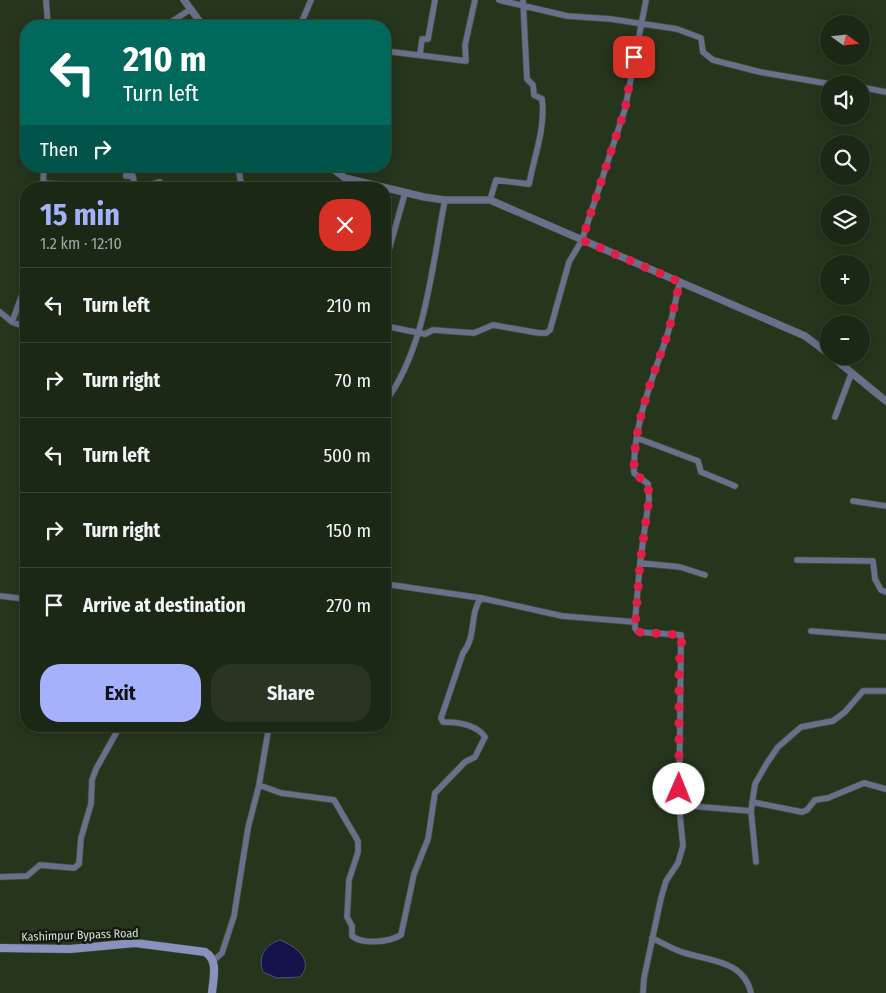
<!DOCTYPE html>
<meta charset="utf-8">
<style>
:root{--surface:#1c2816;--page:#293423;--text:#f1f3f6;--muted:#a0a6a1;--line:#3a4435;--accent:#a6b1fc}
body{margin:0;font-family:"Fira Sans Condensed",sans-serif;background:var(--page);color:var(--text);height:100vh;display:flex;flex-direction:column;font-size:19px;white-space:nowrap}
*{box-sizing:border-box;margin:0}
p{font-size:16px;color:var(--muted)}
.icon{flex:none;width:28px;height:28px;fill:none;stroke:currentColor;stroke-width:2;stroke-linecap:round;stroke-linejoin:round}
.map{position:relative;flex:1;overflow:hidden}
.side{position:absolute;left:20px;top:182px;width:371px;height:550px;display:flex;flex-direction:column;background:var(--surface);border-radius:20px;box-shadow:0 2px 12px #0003,0 0 0 1px var(--line)}
.side>*{flex:none}
.banner{position:absolute;left:20px;top:20px;width:371px;height:152px;border-radius:20px;box-shadow:0 2px 12px #0003,0 0 0 1px var(--line);background:#00695c;color:#fff;overflow:hidden}
.needle{width:32px;rotate:105deg}
.tools{position:absolute;left:820px;top:15px;display:grid;gap:10px}
.tools a{display:grid;place-items:center;width:50px;height:50px;border-radius:50%;background:var(--surface);box-shadow:0 2px 12px #0003,0 0 0 1px var(--line);font-size:25px}
.pin{position:absolute;display:grid;place-items:center;width:42px;height:42px;color:#fff;margin:-21px;border-radius:10px;box-shadow:0 2px 8px #0006}
.me{position:absolute;width:55px;margin:-28px;rotate:1deg;stroke-linejoin:round;filter:drop-shadow(0 0 4px #0008)}
.turn{display:flex;align-items:center;gap:18px;height:105px;padding:0 20px;font-size:22px}
.turn .icon{width:65px;height:65px;stroke-width:2.5}
.turn b{display:block;font-size:35px;line-height:42px}
.then{display:flex;align-items:center;height:48px;padding:0 20px;background:#0003;gap:10px;font-size:19px}
.round{display:grid;place-items:center;flex:none;width:52px;height:52px;border-radius:20px;background:var(--page)}
.headline{display:flex;align-items:center;justify-content:space-between;height:85px;padding:0 20px}
h1{font-size:30px;font-weight:700;line-height:38px;color:var(--accent)}
.cta{display:flex;gap:10px;margin-top:auto;padding:10px 20px}
.cta a{flex:1;height:58px;border-radius:20px;background:var(--accent);color:#111;font-size:20px;font-weight:700;line-height:58px;text-align:center}
.cta a+a{background:var(--page);color:var(--text)}
ul{padding:0;list-style:none}
li{display:flex;align-items:center;gap:15px;height:75px;padding:0 20px;border-top:1px solid var(--line)}
li div{flex:1}
li b{display:block;font-size:19px}
li em{font-style:normal}
.map>svg:first-child{display:block}
.water{fill:#16134c;stroke:#505074}
.lines{fill:none;stroke-linecap:round;stroke-linejoin:round}
.minor-casing{stroke:#42513a;stroke-width:7}
.tertiary-casing{stroke:#42513a;stroke-width:8}
.secondary-casing{stroke:#42513a;stroke-width:9}
.minor{stroke:#6a6f8c;stroke-width:5.5}
.tertiary{stroke:#6a6f8c;stroke-width:7}
.secondary{stroke:#8a91bf;stroke-width:8}
.route{stroke:#e11d48;stroke-width:9;stroke-dasharray:0 16.2}
.labels{text-anchor:middle;stroke-width:5;stroke-linejoin:round;paint-order:stroke}
.street-label{font-size:12px;fill:#d6e0d1;stroke:#141b10}
</style>
<div class="map">
<svg width="886" height="993" viewBox="0 0 886 993">
<rect width="100%" height="100%" fill="#26361d"/>
<!-- water -->
<path class="water" d="M 280,940 C 295,946 315,960 300,977 L 277,978 L 263,972 C 258,957 264,945 280,940 Z"/>
<g class="lines">
<!-- minor casing -->
<g class="minor-casing">
<path id="minor" d="M 46,0 L 48,26
M 499,0 L 567,16 L 611,19 L 677,29 L 701,38 L 703,52 L 713,60 L 760,72 L 830,84
M 165,26 L 191,9
M 300,26 L 311,0
M 385,51 L 466,61 L 465,45 L 475,0
M 420,54 L 422,39 L 428,39 L 435,0
M 861,87 L 886,92
M 44,166 L 43,183 L 115,189
M 127,166 L 126,176 L 133,176 L 135,189
M 238,166 L 242,189
M 134,189 L 160,182 L 163,189
M 490,200 L 496,180 L 529,184 C 534,158 546,126 542,99 L 534,95 L 533,85 L 527,79 L 523,0
M 385,264 L 405,193
M 0,312 L 12,322 L 26,327
M 12,322 L 26,284
M 385,326 L 425,334 L 433,330 L 474,333 L 493,325 L 539,333 L 546,333 L 550,330 L 569,262 L 582,240 L 625,109 L 646,0
M 385,402 C 426,348 432,265 445,200
M 835,417 L 852,372
M 637,438 L 698,461 L 701,472 L 735,486
M 853,501 L 886,506
M 797,560 L 873,561 L 875,579 L 881,590 L 886,592
M 640,563 L 680,567 L 705,575
M 385,584 L 481,598 L 562,616 L 635,622 L 635,628 L 638,632 L 681,635 L 679,805 L 683,846 L 678,863 L 666,881 L 661,898 L 644,978 L 643,993
M 0,596 L 26,599
M 635,622 L 640,563 L 649,499 L 648,484 L 634,473 C 633,426 651,382 666,339 C 672,321 675,301 680,282
M 811,631 L 886,637
M 259,785 L 281,793 L 334,800 L 358,841 L 358,852 L 349,880 L 348,900 L 347,917 L 352,926 L 352,936 C 363,945 389,942 401,935 L 414,874 L 428,839 L 435,793 L 465,762 L 475,757 L 485,737 C 476,724 458,722 443,722 L 441,718 L 463,653 C 477,636 469,614 481,598
M 752,802 L 802,812 L 807,810 L 815,800 L 828,798 L 864,783 L 886,789
M 679,805 L 751,811
M 756,862 L 751,811 L 755,784 L 767,763 L 778,747 L 801,727 L 833,721 L 845,712 L 863,691 L 886,691
M 0,877 L 27,876 L 40,865 L 74,868 L 79,864 L 81,838 L 91,804 L 92,780 L 96,769 L 120,726
M 652,938 C 663,943 673,950 685,953 C 711,961 744,961 751,993
M 213,961 L 222,953 L 234,916 L 248,828 L 259,785 L 269,726"/>
</g>
<!-- tertiary casing -->
<g class="tertiary-casing">
<path id="tertiary" d="M 184,0 L 203,26
M 329,166 L 345,178 L 424,197 L 445,200 L 490,200 L 805,336 L 829,354
M 831,356 L 886,401"/>
</g>
<!-- secondary casing -->
<g class="secondary-casing">
<path id="secondary" d="M 0,948 L 70,949 L 135,943 L 205,952 C 219,960 213,979 212,993"/>
</g>
<!-- minor -->
<use href="#minor" class="minor"/>
<!-- tertiary -->
<use href="#tertiary" class="tertiary"/>
<!-- secondary -->
<use href="#secondary" class="secondary"/>
</g>
<g class="lines">
<!-- route -->
<path class="route" d="M 634,57 L 625,109 L 582,240 L 680,282 C 675,301 672,321 666,339 C 651,382 633,426 634,473 L 648,484 L 649,499 L 640,563 L 635,628 L 638,632 L 681,635 L 682,638 L 679,664 L 679,789"/>
</g>
<g class="labels">
<!-- street labels -->
<g class="street-label">
<text transform="translate(80 935) rotate(-2)" y="4">Kashimpur Bypass Road</text>
</g>
</g>
</svg>
<div class="tools">
<a><svg class="needle" viewBox="-14 -14 28 28"><path d="M0-13l5 13h-10z" fill="#e53935"/><path d="M0 13l5-13h-10z" fill="#a0a6a1"/></svg></a>
<a><svg class="icon" aria-label="sound" viewBox="0 0 24 24"><path d="M4 9h4l5-4v14l-5-4H4zM17 9q2 3 0 6"/></svg></a>
<a><svg class="icon" aria-label="search" viewBox="0 0 24 24"><circle cx="10" cy="10" r="6"/><path d="M15 15l6 6"/></svg></a>
<a><svg class="icon" aria-label="layers" viewBox="0 0 24 24"><path d="M12 4l9 5-9 5-9-5zM3 14l9 5 9-5"/></svg></a>
<a>+</a>
<a>−</a>
</div>
<div class="pin" style="left:634px;top:57px;background:#d93025"><svg class="icon" aria-label="arrive" viewBox="0 0 24 24"><path d="M6 21V4h12l-3 4 3 4H6"/></svg></div>
<svg class="me" style="left:679px;top:789px" viewBox="-20 -20 40 40"><circle r="19" fill="#fff"/><path d="M0-13L10 11 0 6-10 11z" fill="#e11d48"/></svg>
<div class="banner">
<div class="turn"><svg class="icon" aria-label="left" viewBox="0 0 24 24"><path d="M17 20v-9H6M10 6l-5 5 5 5"/></svg><div><b>210 m</b>Turn left</div></div>
<div class="then">Then<svg class="icon" aria-label="right" viewBox="0 0 24 24"><path d="M7 20v-9h11M14 6l5 5-5 5"/></svg></div>
</div>
<section class="side">
<div class="headline"><div><h1>15 min</h1><p>1.2 km · 12:10</p></div><a class="round" style="background:#d93025;color:#fff"><svg class="icon" aria-label="close" viewBox="0 0 24 24"><path d="M6 6l12 12M18 6L6 18"/></svg></a></div>
<ul>
<li><svg class="icon" aria-label="left" viewBox="0 0 24 24"><path d="M17 20v-9H6M10 6l-5 5 5 5"/></svg><div><b>Turn left</b></div><em>210 m</em></li>
<li><svg class="icon" aria-label="right" viewBox="0 0 24 24"><path d="M7 20v-9h11M14 6l5 5-5 5"/></svg><div><b>Turn right</b></div><em>70 m</em></li>
<li><svg class="icon" aria-label="left" viewBox="0 0 24 24"><path d="M17 20v-9H6M10 6l-5 5 5 5"/></svg><div><b>Turn left</b></div><em>500 m</em></li>
<li><svg class="icon" aria-label="right" viewBox="0 0 24 24"><path d="M7 20v-9h11M14 6l5 5-5 5"/></svg><div><b>Turn right</b></div><em>150 m</em></li>
<li><svg class="icon" aria-label="arrive" viewBox="0 0 24 24"><path d="M6 21V4h12l-3 4 3 4H6"/></svg><div><b>Arrive at destination</b></div><em>270 m</em></li>
</ul>
<div class="cta"><a>Exit</a><a>Share</a></div>
</section>
</div>
